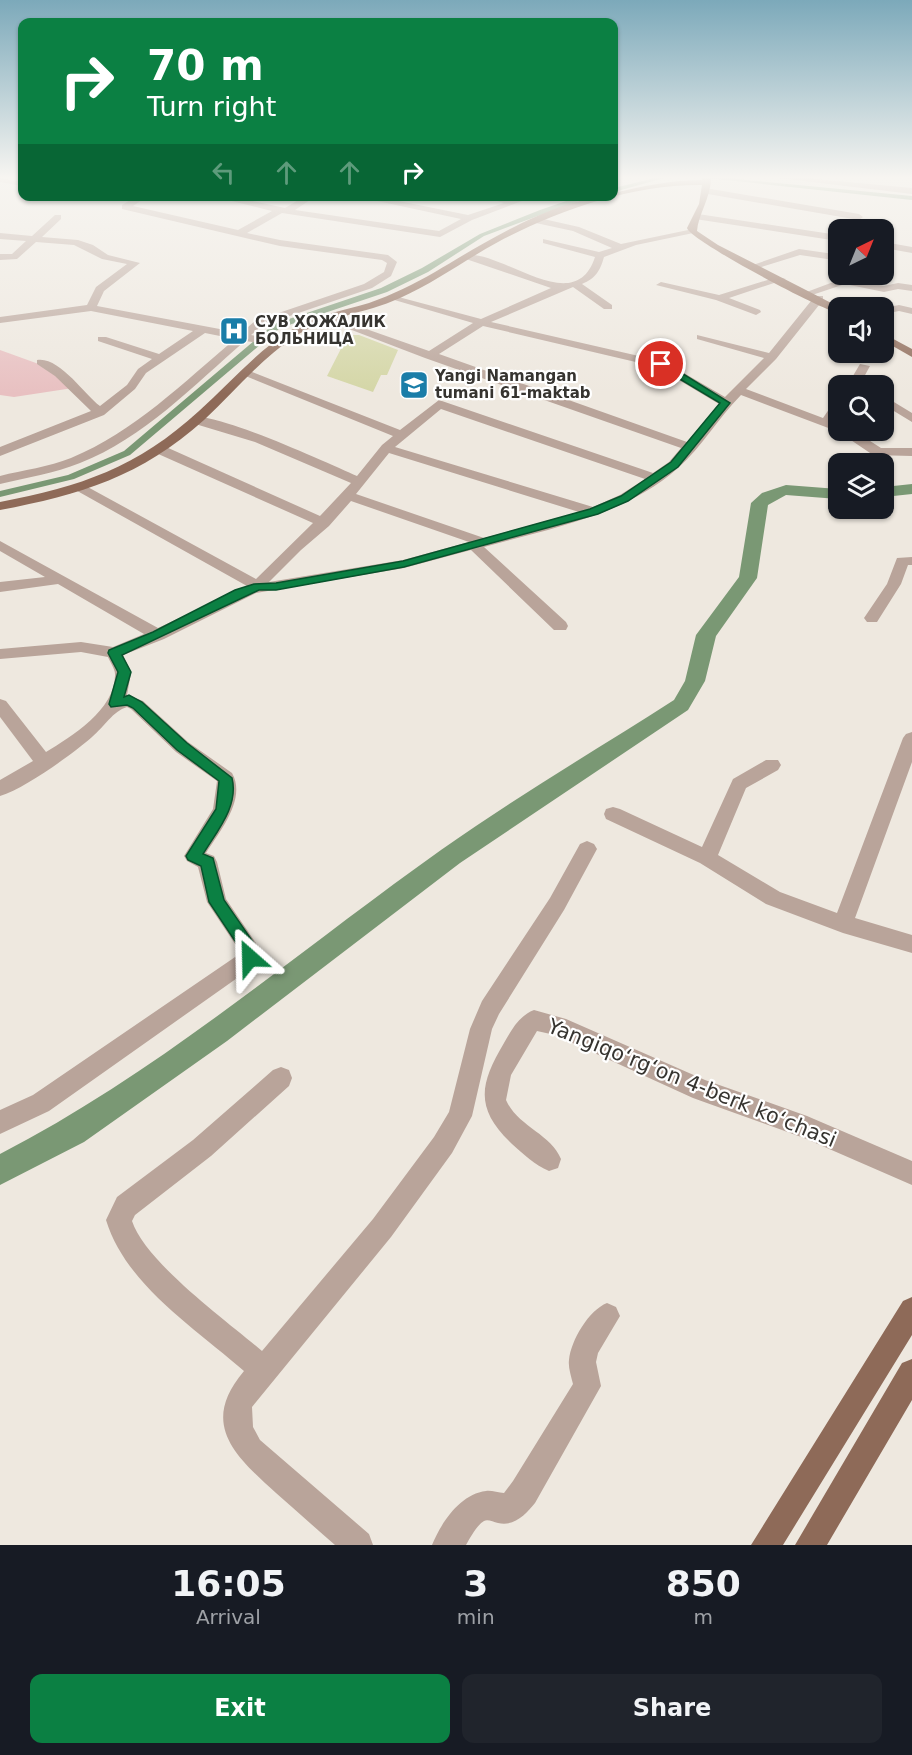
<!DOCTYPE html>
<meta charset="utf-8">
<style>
:root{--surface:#171b24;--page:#20242c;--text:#f1f3f6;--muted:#9ea1a6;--accent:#0b8043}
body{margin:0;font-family:"DejaVu Sans",sans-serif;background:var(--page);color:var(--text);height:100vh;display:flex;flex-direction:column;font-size:22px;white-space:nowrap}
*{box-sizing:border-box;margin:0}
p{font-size:20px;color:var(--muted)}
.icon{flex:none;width:33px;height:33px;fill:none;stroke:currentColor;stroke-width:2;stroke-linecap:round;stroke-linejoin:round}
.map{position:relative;height:1545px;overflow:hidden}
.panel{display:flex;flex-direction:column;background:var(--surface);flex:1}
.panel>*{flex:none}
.top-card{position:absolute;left:18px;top:18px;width:600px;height:183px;border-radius:12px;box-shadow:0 2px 4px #0004;background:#0b8043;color:#fff;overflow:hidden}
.needle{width:39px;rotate:43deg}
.fabs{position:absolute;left:828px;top:219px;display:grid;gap:12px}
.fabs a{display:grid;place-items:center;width:66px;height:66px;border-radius:12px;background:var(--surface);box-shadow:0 2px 4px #0004;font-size:30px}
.pin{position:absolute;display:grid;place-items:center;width:51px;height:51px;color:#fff;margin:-26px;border:3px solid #fff;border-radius:50%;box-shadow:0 2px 6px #0007}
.me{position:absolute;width:66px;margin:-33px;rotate:335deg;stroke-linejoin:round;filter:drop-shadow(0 0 4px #0008)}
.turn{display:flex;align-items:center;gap:21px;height:126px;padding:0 30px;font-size:27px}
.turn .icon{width:78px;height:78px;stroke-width:2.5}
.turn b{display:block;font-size:42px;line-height:51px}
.lanes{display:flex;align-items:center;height:57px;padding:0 30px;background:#0003;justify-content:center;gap:30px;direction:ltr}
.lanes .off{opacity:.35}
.eta{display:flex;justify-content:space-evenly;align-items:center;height:102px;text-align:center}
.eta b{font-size:36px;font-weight:700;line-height:42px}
.button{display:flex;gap:12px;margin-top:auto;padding:12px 30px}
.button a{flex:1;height:69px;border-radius:12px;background:var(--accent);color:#fff;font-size:24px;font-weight:700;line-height:69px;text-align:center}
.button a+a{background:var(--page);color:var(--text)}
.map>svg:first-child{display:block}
.green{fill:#e8c0c1}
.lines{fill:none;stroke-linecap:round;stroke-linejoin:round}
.canal{fill:#7a9874;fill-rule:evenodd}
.river{fill:#7a9874;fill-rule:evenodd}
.building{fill:#d4d6a6}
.minor{fill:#b9a49a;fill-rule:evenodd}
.major{fill:#8e6a58;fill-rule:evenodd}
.route{fill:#0b8043;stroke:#07532c;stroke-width:1.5}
.labels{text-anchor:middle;stroke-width:4.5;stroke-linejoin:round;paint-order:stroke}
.far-poi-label{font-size:15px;font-weight:bold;fill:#363430;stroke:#fff;text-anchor:start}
.near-street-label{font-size:21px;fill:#363430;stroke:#fff}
</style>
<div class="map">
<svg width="912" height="1545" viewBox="0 0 912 1545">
<rect width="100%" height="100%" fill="#eee8df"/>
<!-- green -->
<path class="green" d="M 0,350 L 47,367 L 73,388 L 14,397 L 0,395 Z"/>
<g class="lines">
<!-- canal -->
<path class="canal" d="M 655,178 L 664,178 L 614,192 L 614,188 Z
M 707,178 L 726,178 L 912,196 L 912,200 Z
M 581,196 L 592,196 L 484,236 L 428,272 L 387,292 L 280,328 L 130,455 L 74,479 L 0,497 L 0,491 L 68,475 L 124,451 L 274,324 L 381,288 L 422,268 L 480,234 L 540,210 Z"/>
<!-- river -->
<path class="river" d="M 912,484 L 912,494 L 884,497 L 884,487 Z
M 786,485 L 838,489 L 838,499 L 786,495 L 768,505 L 757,578 L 716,636 L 705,681 L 688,710 L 460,863 L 227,1041 L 84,1142 L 0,1185 L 0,1154 C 159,1072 296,953 441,850 C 516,797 596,750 674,700 L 685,681 L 696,635 L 739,577 L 751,503 L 762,493 Z"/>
</g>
<!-- building -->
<path class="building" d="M 348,335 L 359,335 L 398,350 L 387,375 L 381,375 L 373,392 L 327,376 Z"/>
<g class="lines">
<!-- minor -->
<path class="minor" d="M 0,178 L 22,182 L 22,186 L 0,182 Z
M 779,178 L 805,178 L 912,188 L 912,194 Z
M 705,188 L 859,214 L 863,217 L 859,220 L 702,193 Z
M 137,196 L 148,196 L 133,206 L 238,230 L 272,211 L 211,196 L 230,196 L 285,208 L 305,196 L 316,196 L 295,210 L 439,231 L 461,219 L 354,196 L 374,196 L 468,215 L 504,203 L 479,196 L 513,199 L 535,196 L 472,220 L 440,237 L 282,213 L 247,233 L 280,240 L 388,255 L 397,262 L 391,276 L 372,288 L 263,325 L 251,335 L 284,342 L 284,346 L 245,341 C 194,385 144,438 80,463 C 55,473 26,478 0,484 L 0,476 C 23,470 49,467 71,458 C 134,432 184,382 235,339 L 205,333 L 146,373 L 135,389 L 104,415 L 0,456 L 0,447 L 91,411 L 55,376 L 37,364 L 37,360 C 59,356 84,394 100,406 L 127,385 L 138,369 L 152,359 L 98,341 L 98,337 L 106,337 L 159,354 L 193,331 L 91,311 L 0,323 L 0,317 L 87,305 L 96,287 L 127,264 L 102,259 L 74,245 L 36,242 L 17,259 L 0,260 L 0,254 L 12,254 L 26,241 L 0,239 L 0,233 L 32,236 L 55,215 L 61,215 L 61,219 L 42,237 L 78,240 L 93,245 L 108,255 L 140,263 L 104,291 L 97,306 L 241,333 L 255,321 L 364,284 L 384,272 L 387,263 L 382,260 L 280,246 L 122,209 L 122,205 Z
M 698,214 L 838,235 L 838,241 L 695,219 L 694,217 Z
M 539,218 L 579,227 L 621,244 L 693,229 L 698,232 L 636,245 L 604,257 C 600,271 596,278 582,284 L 612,305 L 612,309 L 604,309 L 573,287 L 491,322 L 665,362 L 725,397 L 764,358 L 697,339 L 697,335 L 769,353 L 815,296 L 823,296 L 823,300 L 776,359 L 746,389 L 823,418 L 834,402 L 838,402 L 838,413 L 832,422 L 838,424 L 838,430 L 853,430 L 881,448 L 912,448 L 912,456 L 873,455 L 839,432 L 741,395 C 718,418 702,447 678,468 C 624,516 551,528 484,547 L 566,622 L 568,626 L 566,630 L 554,630 L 471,550 L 404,568 L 256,593 L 164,639 L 123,655 L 131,673 L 127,695 L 143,701 L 188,742 L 232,773 C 247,799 219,832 206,853 L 214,856 L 217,862 L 226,899 L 262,952 L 257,964 L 49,1111 L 0,1134 L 0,1110 L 33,1095 L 241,953 L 207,902 L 198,867 L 187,861 L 184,856 L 213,809 L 217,781 L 176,752 L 131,709 L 127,707 C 113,711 104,727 92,737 C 71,755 26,788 0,796 L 0,780 L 33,761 L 0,717 L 0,699 L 6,701 L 46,752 C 72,736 116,709 115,674 C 115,669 110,662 108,657 L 81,652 L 0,659 L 0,649 L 81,642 L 113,647 L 144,634 L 58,584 L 0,592 L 0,582 L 45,577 L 0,551 L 0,541 L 158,628 L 247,586 L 72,488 L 79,484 L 84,485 L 256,579 L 313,523 L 156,453 L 156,447 L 166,447 L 320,516 L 351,483 L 255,442 L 192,423 L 192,417 C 217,412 328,463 357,476 L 382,445 L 393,436 L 243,375 L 243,371 L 247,370 L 400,430 L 439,400 L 653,473 L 669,462 L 681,448 L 425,358 L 323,319 L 332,317 L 429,351 L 473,323 L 391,299 L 391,295 L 481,319 L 551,288 L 466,259 L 466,255 C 504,251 575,319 595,257 L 543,243 L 543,239 L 599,252 L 612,248 L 573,231 L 536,223 L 536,219 ZM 483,326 L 657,367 L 719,404 L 687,442 L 439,354 ZM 441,409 L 645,479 L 620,495 L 593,507 L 395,447 ZM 389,453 L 579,512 L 484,538 L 356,494 ZM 351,501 L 469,542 L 403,560 L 269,582 L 301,550 L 329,526 Z
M 884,242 L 912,247 L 912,253 L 884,248 Z
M 799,249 L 834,254 L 838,257 L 834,260 L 800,255 L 755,269 L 750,266 Z
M 777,277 L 786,279 L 729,298 L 760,310 L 761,312 L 756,315 L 716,300 L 656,285 L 661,282 L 719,295 Z
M 844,278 L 884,286 L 898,283 L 912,285 L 912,291 L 898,289 L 884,292 L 845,284 L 809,296 L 804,293 Z
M 899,305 L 912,308 L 912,314 L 899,311 L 884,314 L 884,308 Z
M 860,364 L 870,366 L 859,386 L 847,386 Z
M 884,396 L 912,413 L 912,422 L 884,405 Z
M 912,557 L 912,565 L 908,565 L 901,584 L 877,622 L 867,622 L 864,618 L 887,584 L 897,558 Z
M 912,732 L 912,762 L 855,918 L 912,935 L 912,953 L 843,933 L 766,904 L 700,863 L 606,819 L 604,814 L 606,809 L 613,807 L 620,809 L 702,847 L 733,779 L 766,760 L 778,760 L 781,765 L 778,770 L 746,788 L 718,855 L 780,892 L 837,913 L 903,738 L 906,734 Z
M 587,841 L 594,844 L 597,849 L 564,910 L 499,1014 L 492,1029 L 472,1116 L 452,1153 L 391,1237 L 252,1407 L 253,1427 L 260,1440 L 369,1534 L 373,1545 L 335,1545 C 315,1528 296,1510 276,1493 C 235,1456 199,1424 244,1371 C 195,1328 126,1285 106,1220 L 117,1197 L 193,1140 L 273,1070 L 281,1067 L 289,1070 L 292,1078 L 289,1086 L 211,1156 L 135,1215 L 132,1221 C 145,1262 228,1322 262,1351 L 373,1219 L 434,1137 L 449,1112 L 470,1029 L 482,1001 L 550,898 L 580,844 Z
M 534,1010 L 566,1019 L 705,1080 L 807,1116 L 912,1161 L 912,1185 L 804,1138 L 693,1098 L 555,1035 L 537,1031 L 511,1075 L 506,1100 C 517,1126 551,1134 561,1159 L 558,1168 L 549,1171 C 535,1165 523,1154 512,1144 C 475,1109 479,1085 504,1043 C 512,1029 519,1016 534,1010 Z
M 607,1303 L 616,1307 L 620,1316 L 598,1353 L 596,1362 L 601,1386 L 535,1503 C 526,1514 514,1527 498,1523 C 493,1522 488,1519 484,1521 C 477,1525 470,1538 466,1545 L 432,1545 C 441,1523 460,1494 486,1491 C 491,1490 498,1493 504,1493 L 513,1481 L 573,1384 C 571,1376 568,1367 569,1360 C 571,1340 589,1310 607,1303 Z"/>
<!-- major -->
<path class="major" d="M 703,178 L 711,178 C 711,197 698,215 697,231 L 718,245 L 841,308 L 838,308 L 838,313 C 820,309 691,241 687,228 L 699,204 L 702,185 C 633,184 558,210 498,242 C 465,260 434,283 400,298 C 365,314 326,316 294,337 C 260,360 233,393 204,420 C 142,476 80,495 0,510 L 0,502 C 80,487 138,467 199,411 C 228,385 255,353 288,332 C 312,316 341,311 369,303 C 392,295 414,284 435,272 C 482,244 558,196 614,196 L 614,193 C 643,186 672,180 702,180 Z
M 884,334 L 912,349 L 912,357 L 884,341 Z
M 912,1297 L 912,1335 L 783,1545 L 751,1545 L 903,1301 Z
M 912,1359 L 912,1400 L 827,1545 L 795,1545 L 902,1363 Z"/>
</g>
<!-- sky -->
<linearGradient id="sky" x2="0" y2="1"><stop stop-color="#7ca9ba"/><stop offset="0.45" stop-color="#f7f5f1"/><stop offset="1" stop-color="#f7f5f1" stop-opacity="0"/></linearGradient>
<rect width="912" height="394" fill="url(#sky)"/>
<!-- route -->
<path class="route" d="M 658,362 L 664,362 L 730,403 L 678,467 L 628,501 L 598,514 L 404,567 L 276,590 L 259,590 L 122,655 L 131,672 L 124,697 L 129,695 L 142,702 L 187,743 L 232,778 C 239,806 217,831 203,854 L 213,858 L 224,900 L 260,952 L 256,963 L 244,963 L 243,953 L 209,902 L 201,866 L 188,860 L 186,856 L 216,809 L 219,781 L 177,750 L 133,708 L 127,705 L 111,707 L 109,704 L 118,672 L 108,653 L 109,650 L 153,632 L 235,590 L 254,584 L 276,583 L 403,561 L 590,509 L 621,496 L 671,462 L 720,403 L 658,366 Z"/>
<!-- icons -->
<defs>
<g id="hospital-square" transform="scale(1.5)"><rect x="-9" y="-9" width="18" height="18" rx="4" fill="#1a7da8" stroke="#fff"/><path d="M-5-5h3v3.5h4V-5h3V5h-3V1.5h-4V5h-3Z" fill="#fff"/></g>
<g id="school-square" transform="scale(1.5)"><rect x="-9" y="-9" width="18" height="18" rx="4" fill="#1a7da8" stroke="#fff"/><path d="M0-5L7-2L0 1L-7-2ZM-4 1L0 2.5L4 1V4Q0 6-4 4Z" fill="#fff"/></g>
</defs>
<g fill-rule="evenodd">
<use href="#hospital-square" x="234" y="331"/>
<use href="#school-square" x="414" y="385"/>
</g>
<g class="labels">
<!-- far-poi labels -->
<g class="far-poi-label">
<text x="255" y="327">СУВ ХОЖАЛИК<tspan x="255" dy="17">БОЛЬНИЦА</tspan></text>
<text x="435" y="381">Yangi Namangan<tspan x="435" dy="17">tumani 61-maktab</tspan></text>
</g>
<!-- near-street labels -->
<g class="near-street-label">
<text transform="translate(692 1083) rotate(22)" y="7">Yangiqoʻrgʻon 4-berk koʻchasi</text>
</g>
</g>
</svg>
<div class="fabs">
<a><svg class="needle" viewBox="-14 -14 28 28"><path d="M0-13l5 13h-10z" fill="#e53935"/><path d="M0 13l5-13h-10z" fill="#9ea1a6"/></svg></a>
<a><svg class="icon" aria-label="sound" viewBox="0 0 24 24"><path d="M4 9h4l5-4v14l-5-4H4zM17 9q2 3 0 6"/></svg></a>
<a><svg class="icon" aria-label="search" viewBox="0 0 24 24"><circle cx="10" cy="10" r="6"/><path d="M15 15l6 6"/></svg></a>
<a><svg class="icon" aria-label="layers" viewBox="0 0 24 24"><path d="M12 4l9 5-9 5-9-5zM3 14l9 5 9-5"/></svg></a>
</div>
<div class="pin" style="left:661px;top:364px;background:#d93025"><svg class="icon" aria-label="arrive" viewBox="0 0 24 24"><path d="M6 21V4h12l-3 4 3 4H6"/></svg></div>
<svg class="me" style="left:250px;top:958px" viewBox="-20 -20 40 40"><path d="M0-17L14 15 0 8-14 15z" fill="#0b8043" stroke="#fff" stroke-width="4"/></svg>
<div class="top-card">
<div class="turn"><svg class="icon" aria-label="right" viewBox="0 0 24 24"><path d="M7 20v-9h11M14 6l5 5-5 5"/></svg><div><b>70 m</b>Turn right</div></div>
<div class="lanes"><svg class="icon off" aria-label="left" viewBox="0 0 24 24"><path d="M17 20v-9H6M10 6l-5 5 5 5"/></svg><svg class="icon off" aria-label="ahead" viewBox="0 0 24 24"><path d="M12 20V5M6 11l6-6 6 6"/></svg><svg class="icon off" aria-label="ahead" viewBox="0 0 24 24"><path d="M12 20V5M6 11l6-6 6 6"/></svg><svg class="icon" aria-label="right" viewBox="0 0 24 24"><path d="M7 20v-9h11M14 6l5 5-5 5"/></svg></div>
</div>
</div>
<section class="panel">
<div class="eta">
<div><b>16:05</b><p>Arrival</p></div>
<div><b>3</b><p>min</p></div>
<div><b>850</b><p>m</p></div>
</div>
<div class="button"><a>Exit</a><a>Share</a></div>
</section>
